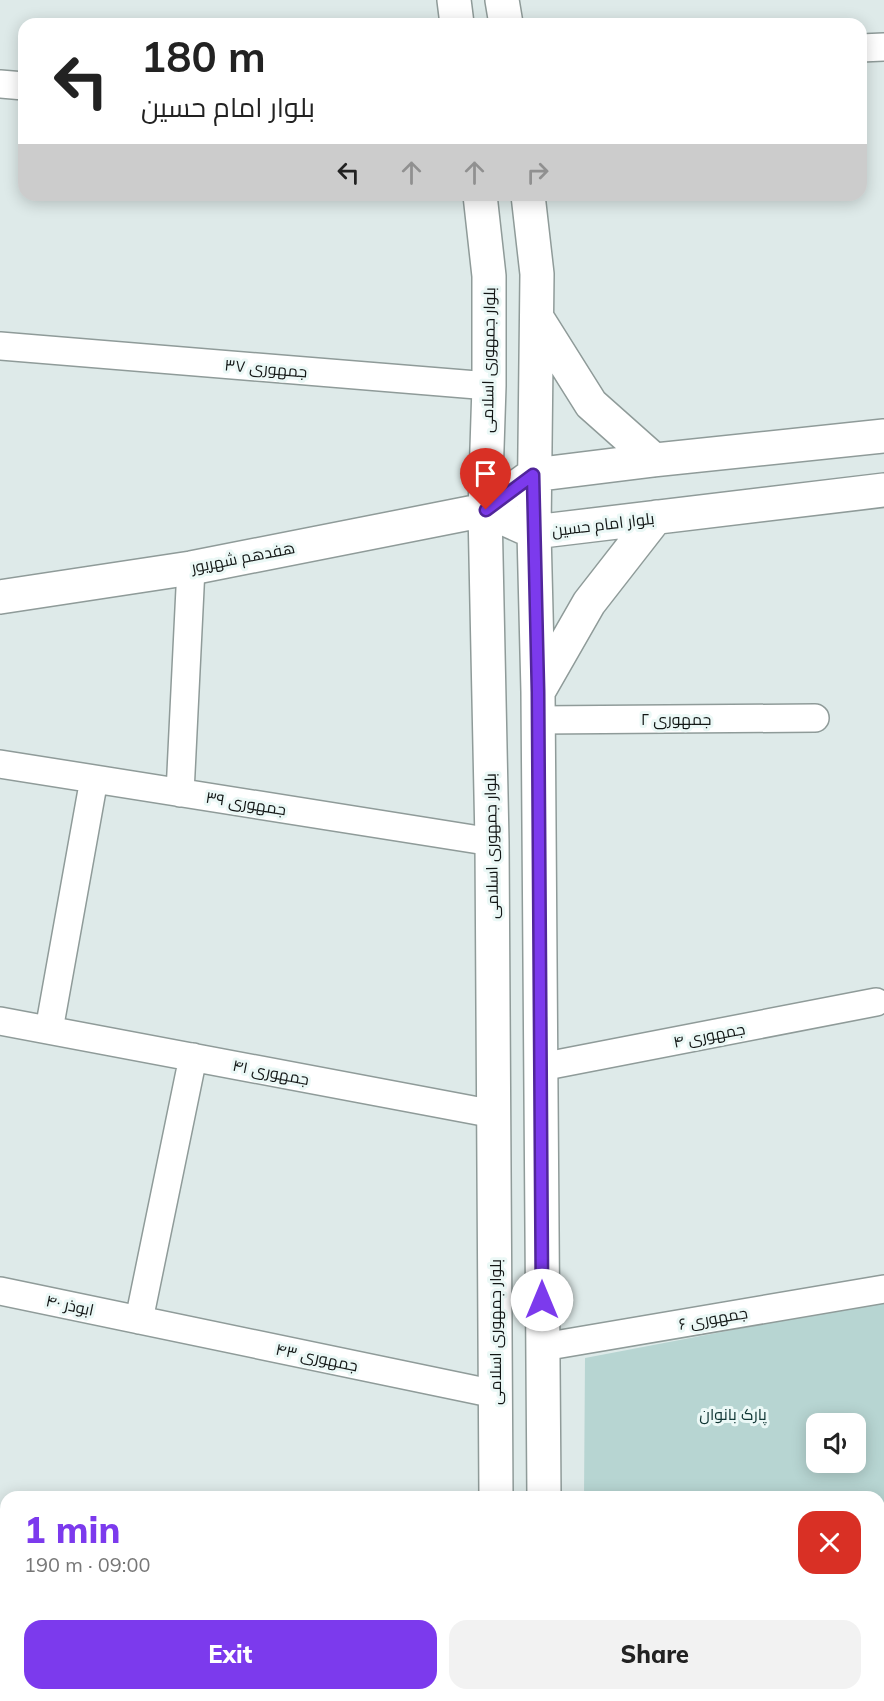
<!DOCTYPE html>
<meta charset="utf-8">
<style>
:root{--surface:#fff;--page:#f2f2f2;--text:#222;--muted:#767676;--accent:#7c3aed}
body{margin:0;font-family:Mulish,Cairo,sans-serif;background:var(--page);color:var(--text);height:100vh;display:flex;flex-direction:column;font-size:22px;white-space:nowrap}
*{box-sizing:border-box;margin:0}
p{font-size:20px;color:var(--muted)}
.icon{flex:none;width:33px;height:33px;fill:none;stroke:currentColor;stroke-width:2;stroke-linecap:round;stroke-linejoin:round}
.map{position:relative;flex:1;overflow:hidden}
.side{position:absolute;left:0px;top:1491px;width:885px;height:210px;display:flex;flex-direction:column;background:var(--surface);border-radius:18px 18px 0 0;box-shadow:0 3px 15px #0003}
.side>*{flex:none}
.top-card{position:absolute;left:18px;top:18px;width:849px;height:183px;border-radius:18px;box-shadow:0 3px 15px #0003;background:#fff;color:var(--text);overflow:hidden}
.controls{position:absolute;left:806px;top:1413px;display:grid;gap:12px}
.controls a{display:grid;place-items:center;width:60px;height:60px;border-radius:12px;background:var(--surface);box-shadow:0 3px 15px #0003;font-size:30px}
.pin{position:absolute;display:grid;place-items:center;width:51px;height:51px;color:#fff;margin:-62px -26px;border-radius:50% 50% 50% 0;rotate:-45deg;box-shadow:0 0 6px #0007}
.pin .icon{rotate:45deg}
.me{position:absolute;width:66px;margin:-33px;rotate:0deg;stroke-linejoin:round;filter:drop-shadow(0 0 4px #0008)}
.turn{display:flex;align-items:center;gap:21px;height:126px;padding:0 24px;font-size:27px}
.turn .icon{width:78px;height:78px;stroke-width:2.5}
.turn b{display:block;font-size:42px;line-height:51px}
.lanes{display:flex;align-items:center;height:57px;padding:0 24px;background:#0003;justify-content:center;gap:30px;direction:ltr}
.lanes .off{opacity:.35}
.round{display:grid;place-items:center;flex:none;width:63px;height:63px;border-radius:18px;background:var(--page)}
.head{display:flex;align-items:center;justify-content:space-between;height:102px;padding:0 24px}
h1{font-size:36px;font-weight:800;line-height:45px;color:var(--accent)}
.cta{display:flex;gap:12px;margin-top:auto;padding:12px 24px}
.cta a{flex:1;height:69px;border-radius:18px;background:var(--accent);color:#fff;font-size:24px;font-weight:800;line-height:69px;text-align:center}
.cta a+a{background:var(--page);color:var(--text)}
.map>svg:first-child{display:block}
.green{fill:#b7d5d2;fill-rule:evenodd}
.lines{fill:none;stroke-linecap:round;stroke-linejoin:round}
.street-casing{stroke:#8f9b99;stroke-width:30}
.secondary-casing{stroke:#8f9b99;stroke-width:36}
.street{stroke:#fff;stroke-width:27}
.secondary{stroke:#fff;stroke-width:33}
.route-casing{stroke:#51269a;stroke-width:15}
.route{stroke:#7c3aed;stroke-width:10}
.labels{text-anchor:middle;stroke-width:6;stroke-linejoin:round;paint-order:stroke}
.street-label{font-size:16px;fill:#121615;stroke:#ebf8f6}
.park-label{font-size:16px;fill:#0e3432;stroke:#ebf8f6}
</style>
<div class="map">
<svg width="884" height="1701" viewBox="0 0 884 1701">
<rect width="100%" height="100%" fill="#deeae9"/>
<!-- green -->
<path class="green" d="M 884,1301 L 884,1607 L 879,1628 L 879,1497 L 584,1497 L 585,1358 ZM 816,1424 L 855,1424 L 855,1462 L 816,1462 Z
M 582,1695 L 864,1695 L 862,1701 L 582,1701 Z"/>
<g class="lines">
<!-- street casing -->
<g class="street-casing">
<path id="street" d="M 861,48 L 884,47
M 0,84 L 24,86
M 0,346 L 489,386
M 538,720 L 815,718
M 0,764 L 492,842
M 180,793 L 191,568
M 0,1021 L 494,1114
M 49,1030 L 94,779
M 541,1067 L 876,1002
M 0,1291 L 495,1394
M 139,1320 L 193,1057
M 543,1347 L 884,1289
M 0,1544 L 6,1545
M 127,1695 L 127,1701"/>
</g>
<!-- secondary casing -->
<g class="secondary-casing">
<path id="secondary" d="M 454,0 L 457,24
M 502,0 L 506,24
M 480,195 L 489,276 L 489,386 L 485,510 L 492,842 L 496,1497
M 528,195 L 537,274 L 534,532 L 538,692 L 544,1497
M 537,318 L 591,404 L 654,460
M 485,510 L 534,532 L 884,490
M 0,597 L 191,568 L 485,510 L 533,475 L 654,460 L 884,436
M 538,692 L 589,603 L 656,517
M 498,1695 L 498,1701
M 545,1695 L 545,1701"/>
</g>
<!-- street -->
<use href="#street" class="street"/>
<!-- secondary -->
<use href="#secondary" class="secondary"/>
</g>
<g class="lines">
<!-- route casing -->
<g class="route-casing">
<path id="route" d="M 486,510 L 533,475 L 538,692 L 542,1300"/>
</g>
<!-- route -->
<use href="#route" class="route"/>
</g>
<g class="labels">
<!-- street labels -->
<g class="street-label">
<text transform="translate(488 360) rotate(-89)" y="6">بلوار جمهوری اسلامی</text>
<text transform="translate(266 368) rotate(5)" y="6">جمهوری ۳۷</text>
<text transform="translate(603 524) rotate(-7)" y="6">بلوار امام حسین</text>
<text transform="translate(243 557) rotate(-11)" y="6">هفدهم شهریور</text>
<text x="676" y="725">جمهوری ۲</text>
<text transform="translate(246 803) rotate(9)" y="6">جمهوری ۳۹</text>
<text transform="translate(491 846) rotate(-91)" y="6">بلوار جمهوری اسلامی</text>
<text transform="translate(709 1035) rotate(-11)" y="6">جمهوری ۴</text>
<text transform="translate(271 1072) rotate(11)" y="6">جمهوری ۴۱</text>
<text transform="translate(70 1305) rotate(12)" y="6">ابوذر ۴۰</text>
<text transform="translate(713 1318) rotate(-10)" y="6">جمهوری ۶</text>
<text transform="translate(495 1332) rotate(-90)" y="6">بلوار جمهوری اسلامی</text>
<text transform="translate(317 1357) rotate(12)" y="6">جمهوری ۴۳</text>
</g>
<!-- park labels -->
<g class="park-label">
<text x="733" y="1420">پارک بانوان</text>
</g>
</g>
</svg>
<div class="controls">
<a><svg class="icon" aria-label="sound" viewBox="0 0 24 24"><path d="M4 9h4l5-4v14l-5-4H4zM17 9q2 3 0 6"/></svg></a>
</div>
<div class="pin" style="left:486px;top:510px;background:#d93025"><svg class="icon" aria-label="arrive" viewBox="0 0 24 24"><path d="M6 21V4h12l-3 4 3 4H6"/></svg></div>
<svg class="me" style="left:542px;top:1300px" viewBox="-20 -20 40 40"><circle r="19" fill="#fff"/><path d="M0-13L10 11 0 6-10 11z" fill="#7c3aed"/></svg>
<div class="top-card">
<div class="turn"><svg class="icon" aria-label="left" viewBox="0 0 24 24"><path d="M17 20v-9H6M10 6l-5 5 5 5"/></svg><div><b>180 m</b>بلوار امام حسین</div></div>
<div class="lanes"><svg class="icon" aria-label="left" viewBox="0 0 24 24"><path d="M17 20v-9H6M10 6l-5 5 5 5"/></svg><svg class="icon off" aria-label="ahead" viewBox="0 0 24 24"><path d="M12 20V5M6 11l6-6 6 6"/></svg><svg class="icon off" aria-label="ahead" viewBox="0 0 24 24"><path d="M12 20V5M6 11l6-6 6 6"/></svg><svg class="icon off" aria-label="right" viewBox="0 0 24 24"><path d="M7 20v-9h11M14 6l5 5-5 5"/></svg></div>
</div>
<section class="side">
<div class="head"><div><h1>1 min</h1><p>190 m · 09:00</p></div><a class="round" style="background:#d93025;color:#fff"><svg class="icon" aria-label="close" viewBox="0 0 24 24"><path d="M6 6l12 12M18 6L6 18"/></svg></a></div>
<div class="cta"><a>Exit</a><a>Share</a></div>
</section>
</div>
